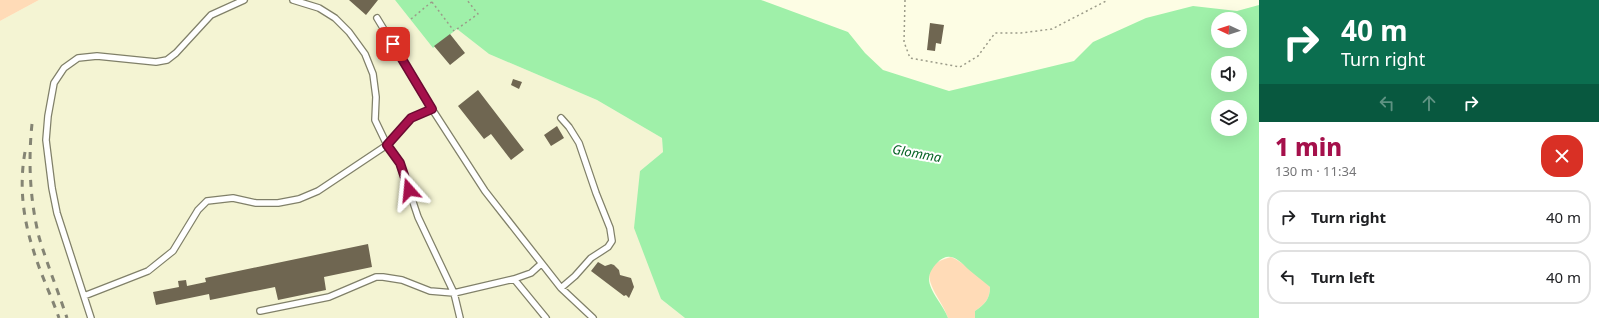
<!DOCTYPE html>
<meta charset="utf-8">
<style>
:root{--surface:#fff;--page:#f6f6f6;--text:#202124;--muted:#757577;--line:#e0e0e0;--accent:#a5104b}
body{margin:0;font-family:"Noto Sans",sans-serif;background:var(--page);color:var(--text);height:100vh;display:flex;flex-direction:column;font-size:15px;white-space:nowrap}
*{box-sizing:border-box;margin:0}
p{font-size:13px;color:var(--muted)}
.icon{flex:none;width:22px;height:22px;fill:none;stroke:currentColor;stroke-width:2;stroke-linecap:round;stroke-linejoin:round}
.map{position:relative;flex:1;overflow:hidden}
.sheet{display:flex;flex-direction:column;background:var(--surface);width:340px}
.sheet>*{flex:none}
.top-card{background:#0b6e4f;color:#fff;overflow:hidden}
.needle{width:26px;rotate:274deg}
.fabs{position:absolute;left:1211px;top:12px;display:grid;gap:8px}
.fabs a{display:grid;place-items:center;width:36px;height:36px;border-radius:50%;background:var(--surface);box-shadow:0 4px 16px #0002;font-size:20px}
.pin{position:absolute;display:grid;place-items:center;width:34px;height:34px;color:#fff;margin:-17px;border-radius:8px;box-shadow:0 2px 6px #0006}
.me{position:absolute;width:44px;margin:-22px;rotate:342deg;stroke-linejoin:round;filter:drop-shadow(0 0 3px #0008)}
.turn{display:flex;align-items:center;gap:14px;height:84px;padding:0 16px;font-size:18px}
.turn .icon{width:52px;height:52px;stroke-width:2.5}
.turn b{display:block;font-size:28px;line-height:34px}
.lanes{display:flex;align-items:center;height:38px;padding:0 16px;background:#0003;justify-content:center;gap:20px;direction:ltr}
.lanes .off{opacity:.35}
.round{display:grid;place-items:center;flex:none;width:42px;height:42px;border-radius:16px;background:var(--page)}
.head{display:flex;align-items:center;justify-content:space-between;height:68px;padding:0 16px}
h1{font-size:24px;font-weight:800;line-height:30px;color:var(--accent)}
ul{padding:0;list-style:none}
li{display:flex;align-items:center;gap:12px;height:54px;margin:0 8px 6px;padding:0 8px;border:2px solid var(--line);border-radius:16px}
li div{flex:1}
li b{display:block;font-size:15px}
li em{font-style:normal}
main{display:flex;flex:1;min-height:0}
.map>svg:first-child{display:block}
.built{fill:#f4f4d3}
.green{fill:#ffdbb7}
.water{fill:#9ff0a9;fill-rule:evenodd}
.building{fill:#6f6651}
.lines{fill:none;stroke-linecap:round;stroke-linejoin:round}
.service-casing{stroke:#808069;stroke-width:8}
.path{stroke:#9b9b89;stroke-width:1.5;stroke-dasharray:2 3;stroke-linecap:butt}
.service{stroke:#fff;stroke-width:5.5}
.rail{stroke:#848474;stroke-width:3;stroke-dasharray:7 7;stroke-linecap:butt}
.route-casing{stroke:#6b0a31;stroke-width:10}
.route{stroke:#a5104b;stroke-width:7}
.labels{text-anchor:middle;stroke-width:4;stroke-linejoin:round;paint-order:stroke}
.water-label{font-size:13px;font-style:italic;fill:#046223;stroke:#fff}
</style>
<main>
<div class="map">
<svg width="1259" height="318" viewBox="0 0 1259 318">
<rect width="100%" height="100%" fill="#fdfde4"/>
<!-- built -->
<path class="built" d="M 39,0 L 395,0 L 433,48 L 457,29 L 489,54 L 597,100 L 662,138 L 663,152 L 640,171 L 661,299 L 685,318 L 0,318 L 0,21 Z"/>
<!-- green -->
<path class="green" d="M 0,0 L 39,0 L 0,21 Z
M 951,257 C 965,263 978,276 990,287 C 990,299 985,304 975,311 L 975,318 L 948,318 C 941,296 908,268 951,257 Z"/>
<!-- water -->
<path class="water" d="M 395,0 L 761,0 L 848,32 L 865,53 L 883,70 L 949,91 L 1074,61 L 1093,42 L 1146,18 L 1193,6 L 1237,11 L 1259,5 L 1259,318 L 975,318 L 975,311 C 985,304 990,299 990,287 C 983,281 975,275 968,269 C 959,260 949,250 937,263 C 933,267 929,273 929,279 C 929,291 944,306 948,318 L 685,318 L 661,299 L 634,228 L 640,171 L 663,152 L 662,138 L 597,100 L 489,54 L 457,29 L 433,48 ZM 1218,19 L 1240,19 L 1240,41 L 1218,41 ZM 1218,63 L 1240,63 L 1240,85 L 1218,85 ZM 1218,107 L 1240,107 L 1240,129 L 1218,129 Z"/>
<!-- building -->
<path class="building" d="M 349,0 L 378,0 L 366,15 Z
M 930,23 L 944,25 L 941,44 L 936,43 L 935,51 L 927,50 Z
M 450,34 L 465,53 L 450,65 L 434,46 Z
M 513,79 L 522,82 L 519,89 L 511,85 Z
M 478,90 L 524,150 L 511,160 L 491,134 L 484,139 L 458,106 Z
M 557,126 L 564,138 L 551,146 L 544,135 Z
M 368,244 L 372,267 L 324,277 L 326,290 L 278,300 L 275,287 L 210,300 L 209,294 L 156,305 L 153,292 L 179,287 L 178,281 L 186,280 L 187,286 L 206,282 L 205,278 Z
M 598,262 L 605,266 L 611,264 L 614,265 L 619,270 L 620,275 L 631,278 L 634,287 L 629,298 L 626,295 L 624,296 L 591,271 Z"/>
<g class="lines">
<!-- service casing -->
<g class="service-casing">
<path id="service" d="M 293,0 L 319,8 L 335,18 L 349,32 L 365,54 L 373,74 L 376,97 L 375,120 L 387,145 L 400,163 L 418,217 L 454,293 L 460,318
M 377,18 L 432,109 L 485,191 L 561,288 L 593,318
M 541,264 L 531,273 L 514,279 L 546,318
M 561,288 L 575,276 L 591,258 L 608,247 L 612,241 L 610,228 L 596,193 L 579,143 L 569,127 L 561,118
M 84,296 L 148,271 L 173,251 L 198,210 L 207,201 L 233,198 L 256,203 L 278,203 L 299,199 L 318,191 L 387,145 L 411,118 L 432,109
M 260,311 L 329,297 L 376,277 L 383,277 L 402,280 L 430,291 L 454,293 L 514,279
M 91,318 L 57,213 L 52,188 L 46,140 L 48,116 L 54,83 L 64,68 L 78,58 L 97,56 L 156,62 L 167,60 L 176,53 L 211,15 L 244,0"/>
</g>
<!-- path -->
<path class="path" d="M 905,0 L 904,42 L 910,58 L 960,67 L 978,56 L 995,33 L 1021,33 L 1052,29 L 1108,0
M 432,2 L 454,31
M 411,19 L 434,0
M 457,29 L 478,14 L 467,0"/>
<!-- service -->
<use href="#service" class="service"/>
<!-- rail -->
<path class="rail" d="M 32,124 C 28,162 30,200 39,237 C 47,264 58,291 67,318
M 25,152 C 19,185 23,218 33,249 C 40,273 51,295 59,318"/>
</g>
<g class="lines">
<!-- route casing -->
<g class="route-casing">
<path id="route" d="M 393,44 L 432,109 L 411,118 L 387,145 L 400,163 L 409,190"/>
</g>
<!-- route -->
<use href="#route" class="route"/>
</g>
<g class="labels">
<!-- water labels -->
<g class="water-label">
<text transform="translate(917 153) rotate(10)" y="5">Glomma</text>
</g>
</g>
</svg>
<div class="fabs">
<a><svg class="needle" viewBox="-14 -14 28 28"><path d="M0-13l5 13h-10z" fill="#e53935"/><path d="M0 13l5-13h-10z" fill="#757577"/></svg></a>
<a><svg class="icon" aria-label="sound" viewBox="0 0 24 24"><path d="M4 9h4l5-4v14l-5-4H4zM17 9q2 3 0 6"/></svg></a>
<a><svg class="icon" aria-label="layers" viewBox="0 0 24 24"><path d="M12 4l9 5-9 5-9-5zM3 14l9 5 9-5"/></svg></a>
</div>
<div class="pin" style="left:393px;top:44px;background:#d93025"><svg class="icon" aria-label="arrive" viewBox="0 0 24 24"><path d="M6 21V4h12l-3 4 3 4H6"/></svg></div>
<svg class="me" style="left:409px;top:190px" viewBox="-20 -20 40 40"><path d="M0-17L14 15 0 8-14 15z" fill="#a5104b" stroke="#fff" stroke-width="4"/></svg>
</div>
<section class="sheet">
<div class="top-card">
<div class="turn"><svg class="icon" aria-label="right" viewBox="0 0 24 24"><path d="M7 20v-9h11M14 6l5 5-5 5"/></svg><div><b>40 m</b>Turn right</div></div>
<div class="lanes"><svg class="icon off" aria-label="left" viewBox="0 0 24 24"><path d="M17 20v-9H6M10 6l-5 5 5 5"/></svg><svg class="icon off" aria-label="ahead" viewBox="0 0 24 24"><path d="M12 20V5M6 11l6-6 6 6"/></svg><svg class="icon" aria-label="right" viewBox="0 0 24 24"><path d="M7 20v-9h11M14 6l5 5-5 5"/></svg></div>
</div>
<div class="head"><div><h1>1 min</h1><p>130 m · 11:34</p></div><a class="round" style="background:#d93025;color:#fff"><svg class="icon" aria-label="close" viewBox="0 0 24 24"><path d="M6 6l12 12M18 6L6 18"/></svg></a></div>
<ul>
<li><svg class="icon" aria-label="right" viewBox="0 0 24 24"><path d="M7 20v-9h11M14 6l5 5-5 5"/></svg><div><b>Turn right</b></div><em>40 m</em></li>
<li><svg class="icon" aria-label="left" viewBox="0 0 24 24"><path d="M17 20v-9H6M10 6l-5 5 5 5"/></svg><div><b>Turn left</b></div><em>40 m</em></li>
</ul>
</section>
</main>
